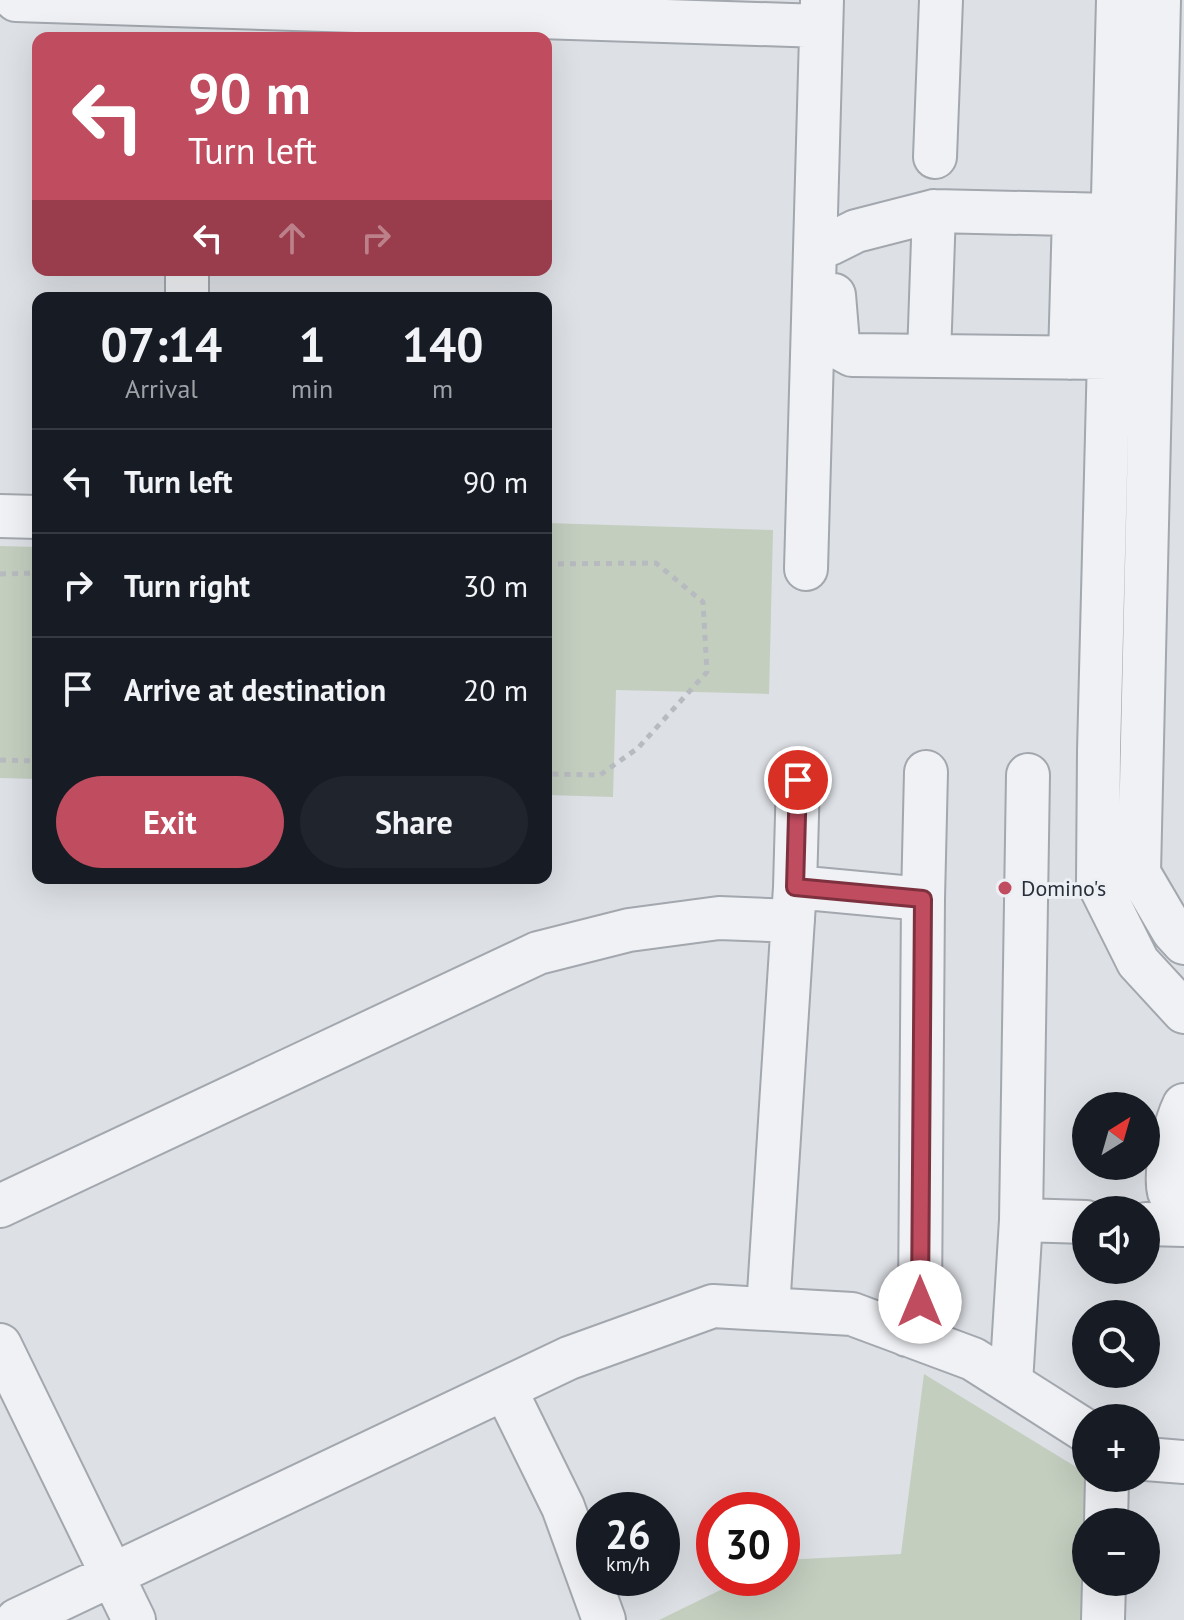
<!DOCTYPE html>
<meta charset="utf-8">
<style>
:root{--surface:#171b24;--page:#20242c;--text:#f1f3f6;--muted:#9ea1a6;--line:#363941;--accent:#c04c5f}
body{margin:0;font-family:"PT Sans",sans-serif;background:var(--page);color:var(--text);height:100vh;display:flex;flex-direction:column;font-size:30px;white-space:nowrap}
*{box-sizing:border-box;margin:0}
p{font-size:26px;color:var(--muted)}
.icon{flex:none;width:44px;height:44px;fill:none;stroke:currentColor;stroke-width:2;stroke-linecap:round;stroke-linejoin:round}
.map{position:relative;flex:1;overflow:hidden}
.details{position:absolute;left:32px;top:292px;width:520px;height:592px;display:flex;flex-direction:column;background:var(--surface);border-radius:16px;box-shadow:0 8px 32px #0002}
.details>*{flex:none}
.hud{position:absolute;left:32px;top:32px;width:520px;height:244px;border-radius:16px;box-shadow:0 8px 32px #0002;background:#c04c5f;color:#fff;overflow:hidden}
.needle{width:52px;rotate:37deg}
.controls{position:absolute;left:1072px;top:1092px;display:grid;gap:16px}
.controls a{display:grid;place-items:center;width:88px;height:88px;border-radius:50%;background:var(--surface);box-shadow:0 8px 32px #0002;font-size:40px}
.speed{position:absolute;left:576px;top:1492px;display:flex;gap:16px;font-size:40px;font-weight:700;text-align:center}
.speed>*{display:grid;place-content:center;width:104px;height:104px;border-radius:50%;background:var(--surface);box-shadow:0 8px 32px #0002;line-height:1}
.speed small{font-size:20px;font-weight:400}
.speed .limit{border:12px solid #d22;background:#fff;color:#111}
.pin{position:absolute;display:grid;place-items:center;width:68px;height:68px;color:#fff;margin:-34px;border:4px solid #fff;border-radius:50%;box-shadow:0 2px 8px #0007}
.me{position:absolute;width:88px;margin:-44px;rotate:0deg;stroke-linejoin:round;filter:drop-shadow(0 0 6px #0008)}
.turn{display:flex;align-items:center;gap:28px;height:168px;padding:0 24px;font-size:36px}
.turn .icon{width:104px;height:104px;stroke-width:2.5}
.turn b{display:block;font-size:56px;line-height:68px}
.lanes{display:flex;align-items:center;height:76px;padding:0 24px;background:#0003;justify-content:center;gap:40px;direction:ltr}
.lanes .off{opacity:.35}
.eta{display:flex;justify-content:space-evenly;align-items:center;height:136px;text-align:center}
.eta b{font-size:48px;font-weight:600;line-height:56px}
.cta{display:flex;gap:16px;margin-top:auto;padding:16px 24px}
.cta a{flex:1;height:92px;border-radius:48px;background:var(--accent);color:#fff;font-size:32px;font-weight:600;line-height:92px;text-align:center}
.cta a+a{background:var(--page);color:var(--text)}
ul{padding:0;list-style:none}
li{display:flex;align-items:center;gap:24px;height:104px;padding:0 24px;border-top:2px solid var(--line)}
li div{flex:1}
li b{display:block;font-size:30px}
li em{font-style:normal}
.map>svg:first-child{display:block}
.green{fill:#c3cebf}
.lines{fill:none;stroke-linecap:round;stroke-linejoin:round}
.minor-casing{stroke:#a3a7ae;stroke-width:46}
.path{stroke:#b7bbc0;stroke-width:5;stroke-dasharray:6 6;stroke-linecap:butt}
.minor{stroke:#eff1f4;stroke-width:42}
.route-casing{stroke:#7d313e;stroke-width:20}
.route{stroke:#c04c5f;stroke-width:14}
.poi-dot{fill:#c04c5f;stroke:#eceff3;stroke-width:3}
.labels{text-anchor:middle;stroke-width:6;stroke-linejoin:round;paint-order:stroke}
.poi-label{font-size:22px;fill:#282f3a;stroke:#eceff3;text-anchor:start}
</style>
<div class="map">
<svg width="1184" height="1620" viewBox="0 0 1184 1620">
<rect width="100%" height="100%" fill="#dde0e5"/>
<!-- green -->
<path class="green" d="M 546,523 L 773,530 L 769,694 L 616,690 L 613,797 L 546,795 Z
M 0,546 L 38,547 L 38,779 L 0,778 Z
M 924,1374 L 1086,1473 L 1087,1478 L 1081,1620 L 659,1620 L 745,1578 L 782,1578 L 782,1560 L 901,1554 Z"/>
<g class="lines">
<!-- minor casing -->
<g class="minor-casing">
<path id="minor" d="M 16,0 L 821,26
M 1118,0 L 1099,751 L 1098,882 L 1138,962 L 1184,1012
M 1159,0 L 1139,873 L 1173,931 L 1184,943
M 935,157 L 941,0
M 830,244 L 856,231 L 934,211 L 1112,215
M 834,295 L 838,343 L 841,349 L 852,355 L 1109,358 L 1138,357
M 187,298 L 187,270
M 929,356 L 934,211
M 1070,358 L 1074,214
M 0,516 L 38,517
M 806,569 L 822,0
M 795,887 L 923,899
M 1184,1105 C 1175,1123 1164,1172 1169,1192 C 1171,1199 1179,1207 1184,1212
M 0,1206 L 538,953 L 629,930 L 719,918 L 793,921
M 1021,1220 L 1028,775
M 1146,1224 L 1184,1225
M 768,1309 L 795,887 L 798,780
M 907,1335 L 920,1302 L 923,899 L 926,772
M 0,1345 L 134,1620
M 1011,1383 L 1021,1220 L 1086,1222
M 505,1389 L 563,1507 L 604,1620
M 1146,1459 L 1184,1462
M 1106,1522 L 1107,1478
M 17,1620 L 569,1358 L 713,1306 L 852,1314 L 973,1359 L 1086,1431
M 1103,1620 L 1104,1582"/>
</g>
<!-- path -->
<path class="path" d="M 546,564 L 656,563 L 703,602 L 707,672 L 638,748 L 600,775 L 546,774
M 0,574 L 38,573
M 0,760 L 38,761"/>
<!-- minor -->
<use href="#minor" class="minor"/>
</g>
<g class="lines">
<!-- route casing -->
<g class="route-casing">
<path id="route" d="M 798,780 L 795,887 L 923,899 L 920,1302"/>
</g>
<!-- route -->
<use href="#route" class="route"/>
</g>
<!-- markers -->
<circle class="poi-dot" cx="1005" cy="888" r="8"/>
<g class="labels">
<!-- poi labels -->
<g class="poi-label">
<text x="1021" y="896">Domino's</text>
</g>
</g>
</svg>
<div class="controls">
<a><svg class="needle" viewBox="-14 -14 28 28"><path d="M0-13l5 13h-10z" fill="#e53935"/><path d="M0 13l5-13h-10z" fill="#9ea1a6"/></svg></a>
<a><svg class="icon" aria-label="sound" viewBox="0 0 24 24"><path d="M4 9h4l5-4v14l-5-4H4zM17 9q2 3 0 6"/></svg></a>
<a><svg class="icon" aria-label="search" viewBox="0 0 24 24"><circle cx="10" cy="10" r="6"/><path d="M15 15l6 6"/></svg></a>
<a>+</a>
<a>−</a>
</div>
<div class="speed"><div>26<small>km/h</small></div><div class="limit">30</div></div>
<div class="pin" style="left:798px;top:780px;background:#d93025"><svg class="icon" aria-label="arrive" viewBox="0 0 24 24"><path d="M6 21V4h12l-3 4 3 4H6"/></svg></div>
<svg class="me" style="left:920px;top:1302px" viewBox="-20 -20 40 40"><circle r="19" fill="#fff"/><path d="M0-13L10 11 0 6-10 11z" fill="#c04c5f"/></svg>
<div class="hud">
<div class="turn"><svg class="icon" aria-label="left" viewBox="0 0 24 24"><path d="M17 20v-9H6M10 6l-5 5 5 5"/></svg><div><b>90 m</b>Turn left</div></div>
<div class="lanes"><svg class="icon" aria-label="left" viewBox="0 0 24 24"><path d="M17 20v-9H6M10 6l-5 5 5 5"/></svg><svg class="icon off" aria-label="ahead" viewBox="0 0 24 24"><path d="M12 20V5M6 11l6-6 6 6"/></svg><svg class="icon off" aria-label="right" viewBox="0 0 24 24"><path d="M7 20v-9h11M14 6l5 5-5 5"/></svg></div>
</div>
<section class="details">
<div class="eta">
<div><b>07:14</b><p>Arrival</p></div>
<div><b>1</b><p>min</p></div>
<div><b>140</b><p>m</p></div>
</div>
<ul>
<li><svg class="icon" aria-label="left" viewBox="0 0 24 24"><path d="M17 20v-9H6M10 6l-5 5 5 5"/></svg><div><b>Turn left</b></div><em>90 m</em></li>
<li><svg class="icon" aria-label="right" viewBox="0 0 24 24"><path d="M7 20v-9h11M14 6l5 5-5 5"/></svg><div><b>Turn right</b></div><em>30 m</em></li>
<li><svg class="icon" aria-label="arrive" viewBox="0 0 24 24"><path d="M6 21V4h12l-3 4 3 4H6"/></svg><div><b>Arrive at destination</b></div><em>20 m</em></li>
</ul>
<div class="cta"><a>Exit</a><a>Share</a></div>
</section>
</div>
